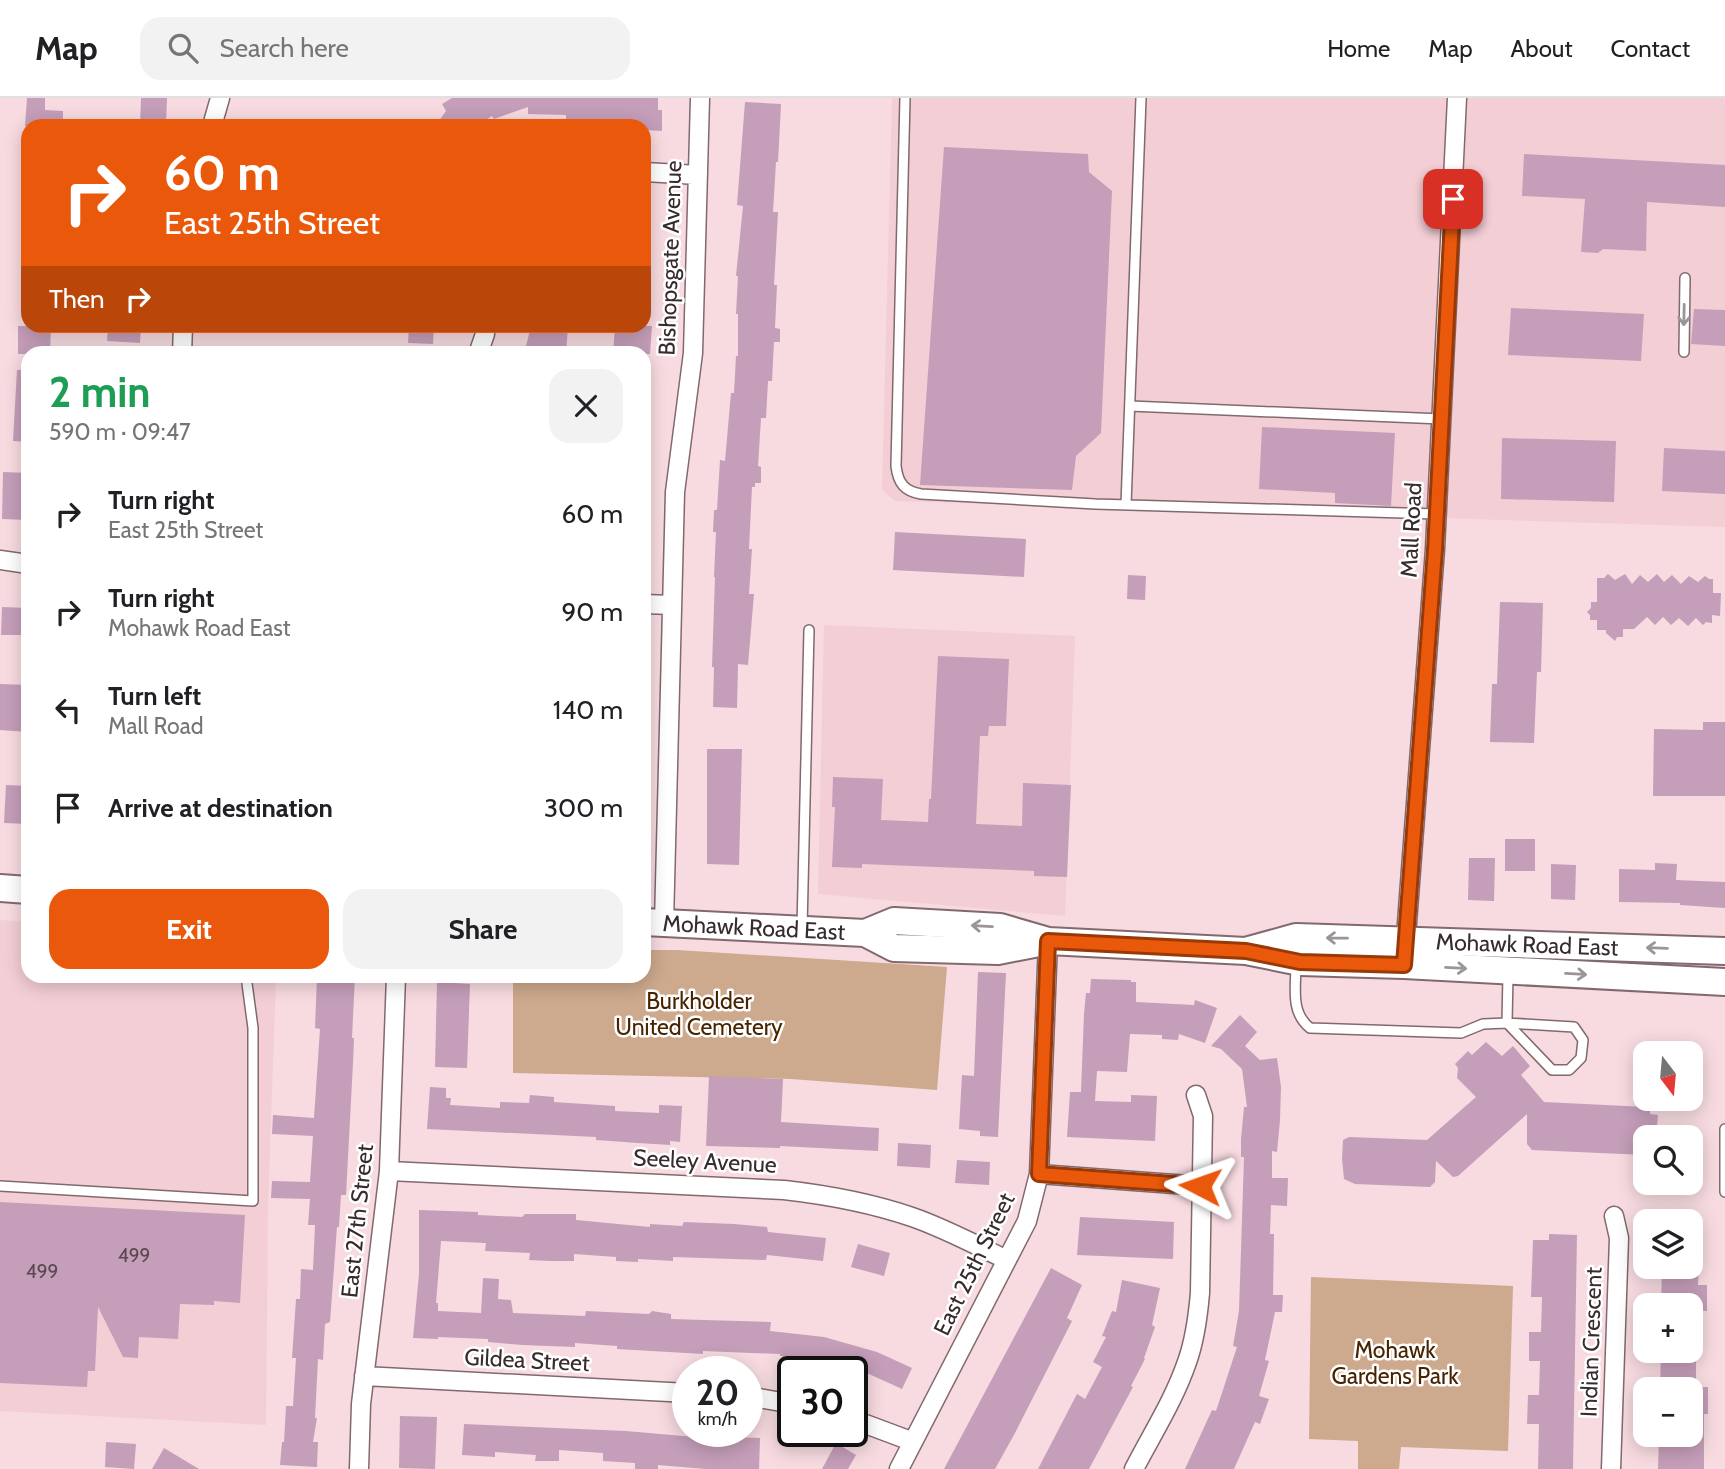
<!DOCTYPE html>
<meta charset="utf-8">
<style>
:root{--surface:#fff;--page:#f2f2f2;--text:#202124;--muted:#757577;--line:#e0e0e0;--accent:#ea580c}
body{margin:0;font-family:Cabin,sans-serif;background:var(--page);color:var(--text);height:100vh;display:flex;flex-direction:column;font-size:26px;white-space:nowrap}
*{box-sizing:border-box;margin:0}
p{font-size:23px;color:var(--muted)}
.icon{flex:none;width:38px;height:38px;fill:none;stroke:currentColor;stroke-width:2;stroke-linecap:round;stroke-linejoin:round}
.map{position:relative;flex:1;overflow:hidden}
.drawer{position:absolute;left:21px;top:248px;width:630px;height:637px;display:flex;flex-direction:column;background:var(--surface);border-radius:21px;box-shadow:0 4px 18px #0003}
.drawer>*{flex:none}
.hud{position:absolute;left:21px;top:21px;width:630px;height:214px;border-radius:21px;box-shadow:0 4px 18px #0003;background:#ea580c;color:#fff;overflow:hidden}
.needle{width:46px;rotate:164deg}
.fabs{position:absolute;left:1633px;top:943px;display:grid;gap:14px}
.fabs a{display:grid;place-items:center;width:70px;height:70px;border-radius:14px;background:var(--surface);box-shadow:0 4px 18px #0003;font-size:35px}
.speed{position:absolute;left:672px;top:1258px;display:flex;gap:14px;font-size:35px;font-weight:700;text-align:center}
.speed>*{display:grid;place-content:center;width:91px;height:91px;border-radius:50%;background:var(--surface);box-shadow:0 4px 18px #0003;line-height:1}
.speed small{font-size:18px;font-weight:400}
.speed .limit{border:4px solid #111;border-radius:10px;background:#fff;color:#111}
.pin{position:absolute;display:grid;place-items:center;width:60px;height:60px;color:#fff;margin:-30px;border-radius:14px;box-shadow:0 4px 10px #0006}
.me{position:absolute;width:77px;margin:-38px;rotate:274deg;stroke-linejoin:round;filter:drop-shadow(0 0 5px #0008)}
.turn{display:flex;align-items:center;gap:24px;height:147px;padding:0 28px;font-size:32px}
.turn .icon{width:91px;height:91px;stroke-width:2.5}
.turn b{display:block;font-size:49px;line-height:60px}
.then{display:flex;align-items:center;height:66px;padding:0 28px;background:#0003;gap:14px;font-size:26px}
.round{display:grid;place-items:center;flex:none;width:74px;height:74px;border-radius:21px;background:var(--page)}
.head{display:flex;align-items:center;justify-content:space-between;height:119px;padding:0 28px}
h1{font-size:42px;font-weight:700;line-height:52px;color:#1e9e55}
.cta{display:flex;gap:14px;margin-top:auto;padding:14px 28px}
.cta a{flex:1;height:80px;border-radius:21px;background:var(--accent);color:#fff;font-size:28px;font-weight:700;line-height:80px;text-align:center}
.cta a+a{background:var(--page);color:var(--text)}
ul{padding:0;list-style:none}
li{display:flex;align-items:center;gap:21px;height:98px;padding:0 28px}
li div{flex:1}
li b{display:block;font-size:26px}
li em{font-style:normal}
header{display:flex;align-items:center;gap:42px;box-sizing:border-box;height:98px;padding:0 35px;background:var(--surface);border-bottom:2px solid var(--line)}
header strong{font-size:33px}
nav{display:flex;gap:38px;margin-inline-start:auto;font-size:24px}
.search{width:490px;height:63px;background:var(--page);display:flex;align-items:center;gap:18px;box-sizing:border-box;padding:0 24px;border-radius:21px;color:var(--muted);font-size:26px}
.map>svg:first-child{display:block}
.built{fill:#f3ced5}
.green{fill:#cda98d}
.building{fill:#c59eb9}
.lines{fill:none;stroke-linecap:round;stroke-linejoin:round}
.lane-casing{stroke:#81696e;stroke-width:12}
.street-casing{stroke:#81696e;stroke-width:21}
.secondary-casing{stroke:#81696e;stroke-width:30}
.lane{stroke:#fff;stroke-width:9}
.street{stroke:#fff;stroke-width:18}
.secondary{stroke:#fff;stroke-width:26}
.oneway{stroke:#9a9596}
.route-casing{stroke:#983908;stroke-width:18}
.route{stroke:#ea580c;stroke-width:12}
.labels{text-anchor:middle;stroke-width:5;stroke-linejoin:round;paint-order:stroke}
.number-label{font-size:19px;fill:#5a4850}
.street-label{font-size:23px;fill:#362b2d;stroke:#fff}
.park-label{font-size:23px;fill:#472300;stroke:#fff}
</style>
<header>
<strong>Map</strong>
<div class="search"><svg class="icon" aria-label="search" viewBox="0 0 24 24"><circle cx="10" cy="10" r="6"/><path d="M15 15l6 6"/></svg>Search here</div>
<nav><a>Home</a><a>Map</a><a>About</a><a>Contact</a></nav>
</header>
<div class="map">
<svg width="1725" height="1371" viewBox="0 0 1725 1371">
<rect width="100%" height="100%" fill="#f7dbe0"/>
<!-- built -->
<path class="built" d="M 892,0 L 1725,0 L 1725,429 L 895,403 L 882,392 Z
M 824,527 L 1075,538 L 1065,818 L 818,796 Z
M 0,822 L 28,824 L 28,878 L 276,879 L 268,1110 L 266,1327 L 0,1313 Z"/>
<!-- green -->
<path class="green" d="M 644,852 L 677,852 L 947,869 L 937,992 L 791,981 L 513,975 L 513,879 L 644,878 Z
M 1311,1179 L 1513,1188 L 1508,1353 L 1401,1349 L 1399,1371 L 1358,1371 L 1358,1343 L 1309,1341 Z"/>
<!-- building -->
<path class="building" d="M 27,0 L 45,0 L 45,12 L 63,13 L 63,28 L 25,28 Z
M 141,0 L 167,0 L 166,28 L 140,28 Z
M 452,0 L 658,0 L 658,12 L 662,12 L 662,33 L 644,32 L 644,28 L 600,28 L 600,24 L 566,23 L 566,17 L 528,16 L 528,9 L 494,21 L 492,18 L 476,28 L 435,28 L 446,13 L 442,6 Z
M 745,4 L 781,6 L 778,64 L 776,64 L 773,114 L 778,114 L 774,187 L 777,187 L 775,230 L 780,231 L 780,244 L 774,244 L 772,283 L 768,283 L 766,320 L 761,320 L 758,368 L 761,369 L 761,385 L 755,385 L 755,389 L 752,389 L 749,451 L 752,451 L 749,496 L 754,496 L 748,567 L 738,566 L 737,610 L 713,609 L 714,569 L 712,569 L 715,479 L 714,479 L 716,434 L 713,434 L 714,412 L 717,412 L 720,362 L 725,363 L 731,295 L 734,295 L 736,258 L 738,258 L 738,216 L 736,216 L 738,178 L 736,178 L 743,108 L 737,107 Z
M 944,49 L 1088,56 L 1089,74 L 1112,93 L 1101,335 L 1076,358 L 1072,392 L 920,387 Z
M 1524,56 L 1725,67 L 1725,109 L 1647,104 L 1646,153 L 1603,151 L 1598,155 L 1581,154 L 1585,101 L 1522,98 Z
M 1511,210 L 1644,216 L 1641,263 L 1508,257 Z
M 1694,211 L 1725,212 L 1725,248 L 1691,246 Z
M 18,228 L 51,228 L 50,256 L 18,256 Z
M 108,228 L 141,228 L 140,245 L 107,243 Z
M 409,228 L 434,228 L 433,246 L 408,245 Z
M 531,228 L 568,228 L 566,256 L 524,256 Z
M 615,228 L 652,228 L 650,256 L 613,256 Z
M 17,272 L 28,272 L 28,344 L 13,343 Z
M 1262,329 L 1395,335 L 1391,408 L 1335,405 L 1335,395 L 1259,391 Z
M 1502,340 L 1616,343 L 1614,404 L 1501,401 Z
M 1664,350 L 1725,353 L 1725,396 L 1662,393 Z
M 3,374 L 28,375 L 28,422 L 2,421 Z
M 895,434 L 1026,441 L 1024,479 L 893,472 Z
M 1608,476 L 1615,482 L 1625,476 L 1632,486 L 1640,477 L 1648,484 L 1657,476 L 1664,484 L 1672,477 L 1681,486 L 1689,478 L 1698,484 L 1705,478 L 1709,481 L 1713,481 L 1713,495 L 1721,495 L 1720,518 L 1712,517 L 1712,525 L 1706,524 L 1703,527 L 1696,520 L 1688,528 L 1679,520 L 1671,527 L 1663,519 L 1655,527 L 1647,519 L 1634,531 L 1623,531 L 1623,539 L 1617,539 L 1615,543 L 1606,535 L 1606,532 L 1597,532 L 1597,522 L 1590,522 L 1590,517 L 1587,514 L 1591,510 L 1591,504 L 1597,504 L 1597,480 L 1604,480 Z
M 1128,477 L 1146,478 L 1145,502 L 1127,501 Z
M 1500,504 L 1543,505 L 1541,574 L 1537,574 L 1534,645 L 1490,644 L 1492,586 L 1497,586 Z
M 2,509 L 28,510 L 28,537 L 1,537 Z
M 938,558 L 1009,561 L 1006,628 L 989,628 L 988,638 L 980,638 L 976,726 L 1022,728 L 1023,685 L 1071,687 L 1067,779 L 1034,778 L 1034,773 L 862,766 L 862,770 L 832,769 L 835,709 L 832,709 L 833,679 L 883,681 L 881,722 L 928,724 L 929,701 L 931,701 Z
M 0,586 L 28,587 L 28,634 L 0,632 Z
M 1703,624 L 1725,624 L 1725,698 L 1653,698 L 1654,631 L 1703,632 Z
M 707,651 L 742,651 L 739,767 L 707,766 Z
M 6,687 L 28,688 L 28,726 L 4,725 Z
M 1505,741 L 1535,741 L 1535,773 L 1505,773 Z
M 1469,760 L 1495,760 L 1494,803 L 1468,802 Z
M 1655,765 L 1677,766 L 1676,782 L 1725,784 L 1725,810 L 1680,807 L 1680,805 L 1619,804 L 1619,771 L 1655,772 Z
M 1551,766 L 1576,767 L 1575,802 L 1551,801 Z
M 978,874 L 1006,875 L 998,1039 L 980,1038 L 980,1033 L 959,1031 L 962,977 L 974,978 Z
M 317,878 L 355,878 L 352,940 L 354,940 L 353,965 L 346,1097 L 341,1097 L 339,1129 L 337,1129 L 330,1224 L 325,1226 L 323,1262 L 318,1261 L 315,1320 L 317,1320 L 313,1344 L 318,1344 L 317,1369 L 280,1367 L 282,1344 L 284,1344 L 286,1308 L 293,1308 L 296,1260 L 292,1260 L 296,1201 L 300,1201 L 301,1171 L 313,1172 L 315,1127 L 308,1127 L 310,1101 L 271,1100 L 272,1083 L 310,1084 L 313,1038 L 272,1036 L 273,1017 L 314,1020 L 320,931 L 315,930 Z
M 1091,881 L 1131,882 L 1131,884 L 1136,884 L 1136,904 L 1194,907 L 1195,902 L 1217,910 L 1205,945 L 1179,936 L 1178,942 L 1162,941 L 1162,937 L 1130,936 L 1127,974 L 1097,973 L 1095,1003 L 1131,1004 L 1131,997 L 1157,998 L 1155,1043 L 1067,1039 L 1070,994 L 1081,994 L 1084,916 L 1086,895 L 1090,895 Z
M 437,884 L 470,886 L 467,970 L 435,969 Z
M 1240,917 L 1257,934 L 1245,948 L 1260,962 L 1277,960 L 1281,989 L 1280,1022 L 1277,1054 L 1272,1053 L 1272,1080 L 1288,1080 L 1287,1108 L 1271,1107 L 1270,1136 L 1274,1136 L 1273,1197 L 1283,1197 L 1282,1214 L 1275,1214 L 1265,1262 L 1269,1263 L 1259,1298 L 1269,1301 L 1260,1326 L 1255,1324 L 1234,1371 L 1185,1371 L 1212,1312 L 1216,1313 L 1237,1249 L 1233,1248 L 1239,1213 L 1244,1059 L 1241,1059 L 1241,1041 L 1244,1009 L 1247,1009 L 1242,971 L 1221,951 L 1211,948 Z
M 1486,944 L 1502,958 L 1513,948 L 1530,968 L 1521,977 L 1544,1004 L 1646,1009 L 1650,1011 L 1650,1016 L 1658,1017 L 1656,1040 L 1645,1040 L 1645,1057 L 1532,1052 L 1527,1046 L 1527,1016 L 1458,1078 L 1453,1079 L 1436,1063 L 1435,1084 L 1430,1089 L 1355,1086 L 1344,1081 L 1342,1061 L 1343,1042 L 1349,1039 L 1427,1042 L 1476,999 L 1457,980 L 1458,970 L 1455,966 L 1468,953 L 1472,957 Z
M 709,978 L 783,981 L 781,1024 L 879,1030 L 878,1053 L 780,1048 L 780,1050 L 706,1048 Z
M 430,989 L 446,990 L 446,1000 L 451,1000 L 450,1007 L 500,1010 L 500,1004 L 529,1005 L 530,997 L 554,999 L 554,1004 L 615,1008 L 615,1013 L 659,1015 L 659,1007 L 682,1008 L 680,1044 L 670,1043 L 670,1047 L 638,1045 L 596,1042 L 596,1039 L 427,1031 Z
M 898,1045 L 931,1047 L 930,1070 L 897,1068 Z
M 957,1062 L 990,1064 L 989,1087 L 955,1085 Z
M 0,1104 L 245,1117 L 240,1205 L 214,1203 L 214,1207 L 180,1206 L 178,1241 L 139,1239 L 138,1260 L 123,1259 L 98,1209 L 95,1273 L 88,1273 L 87,1289 L 0,1285 Z
M 419,1112 L 478,1114 L 478,1117 L 522,1119 L 525,1116 L 576,1116 L 576,1122 L 650,1129 L 650,1126 L 682,1128 L 684,1124 L 734,1126 L 767,1129 L 768,1134 L 826,1140 L 823,1163 L 767,1157 L 766,1162 L 673,1159 L 673,1163 L 638,1161 L 638,1164 L 616,1163 L 616,1159 L 574,1156 L 574,1163 L 550,1163 L 529,1162 L 530,1155 L 485,1153 L 486,1145 L 441,1143 L 436,1205 L 438,1205 L 438,1213 L 481,1215 L 483,1180 L 499,1181 L 498,1201 L 511,1202 L 513,1215 L 585,1218 L 586,1213 L 649,1216 L 652,1213 L 671,1216 L 671,1221 L 771,1224 L 770,1233 L 824,1239 L 877,1254 L 912,1270 L 902,1291 L 869,1276 L 821,1263 L 780,1258 L 780,1256 L 703,1253 L 703,1256 L 617,1251 L 617,1248 L 575,1245 L 575,1249 L 522,1247 L 488,1244 L 488,1241 L 438,1239 L 438,1241 L 413,1240 L 419,1176 Z
M 1080,1119 L 1174,1124 L 1173,1161 L 1077,1157 Z
M 1549,1136 L 1577,1137 L 1573,1371 L 1538,1371 L 1539,1326 L 1527,1326 L 1528,1297 L 1539,1297 L 1540,1263 L 1529,1263 L 1529,1234 L 1541,1234 L 1542,1199 L 1531,1199 L 1533,1142 L 1549,1142 Z
M 858,1146 L 890,1155 L 884,1178 L 851,1169 Z
M 1662,1169 L 1699,1169 L 1698,1187 L 1707,1187 L 1707,1213 L 1690,1212 L 1690,1208 L 1661,1208 Z
M 1051,1170 L 1082,1187 L 1067,1220 L 1072,1223 L 1015,1335 L 995,1371 L 944,1371 Z
M 1122,1182 L 1160,1190 L 1152,1227 L 1155,1229 L 1144,1260 L 1145,1261 L 1131,1288 L 1133,1289 L 1089,1371 L 1038,1371 L 1077,1296 L 1085,1301 L 1102,1269 L 1093,1264 L 1106,1239 L 1102,1238 L 1112,1213 L 1116,1214 Z
M 1661,1253 L 1696,1253 L 1696,1289 L 1708,1289 L 1708,1316 L 1704,1316 L 1704,1371 L 1658,1371 L 1659,1337 L 1690,1337 L 1690,1292 L 1660,1292 Z
M 400,1318 L 437,1319 L 435,1371 L 399,1370 Z
M 464,1326 L 626,1333 L 706,1340 L 706,1338 L 760,1340 L 759,1371 L 706,1371 L 658,1367 L 658,1371 L 635,1371 L 635,1365 L 603,1363 L 603,1355 L 559,1352 L 559,1363 L 535,1363 L 536,1357 L 495,1354 L 495,1359 L 462,1357 Z
M 106,1344 L 136,1346 L 134,1371 L 105,1369 Z
M 836,1345 L 856,1357 L 848,1371 L 822,1371 Z
M 164,1350 L 199,1371 L 152,1371 Z"/>
<g class="lines">
<!-- lane casing -->
<g class="lane-casing">
<path id="lane" d="M 905,0 L 896,368 C 898,385 904,393 921,396 L 1095,406 L 1437,416
M 1684,254 L 1685,180
M 1130,308 L 1442,321
M 1126,407 L 1141,0
M 802,830 L 809,532
M 1296,866 C 1296,889 1290,914 1310,930 L 1461,935 L 1483,926 L 1507,925 L 1574,929 L 1583,942 L 1581,960 L 1569,972 L 1552,972 L 1507,925 L 1508,876
M 1725,1031 L 1725,1094
M 0,1088 L 253,1103 L 253,930 L 246,878"/>
</g>
<!-- street casing -->
<g class="street-casing">
<path id="street" d="M 212,28 L 220,0
M 644,74 L 698,77
M 182,256 L 183,228
M 478,256 L 485,236 L 484,228
M 0,462 L 28,466
M 644,506 L 671,507
M 664,825 L 675,394 L 693,255 L 700,0
M 1405,852 L 1435,451 L 1457,0
M 389,1073 L 784,1092 C 828,1097 871,1105 912,1119 C 944,1130 976,1147 1007,1162
M 1039,1076 L 1201,1088
M 364,1278 L 688,1295
M 747,1298 L 793,1306
M 852,1321 L 911,1343
M 359,1371 L 361,1306 L 389,1073 L 396,878
M 899,1371 L 1027,1123 L 1039,1076 L 1048,843
M 1134,1371 C 1152,1336 1174,1302 1187,1264 C 1195,1242 1198,1218 1200,1195 L 1203,1018 L 1196,997
M 1611,1371 L 1619,1140 L 1614,1118"/>
</g>
<!-- secondary casing -->
<g class="secondary-casing">
<g id="secondary">
<path d="M 0,790 L 28,792"/>
<path id="s1" d="M 644,824 L 865,835 L 894,850 L 998,853 L 1044,844"/>
<path d="M 865,835 L 894,823 L 1000,829 L 1048,843 L 1246,853 L 1300,864 L 1404,867 L 1725,884"/>
<path id="s2" d="M 1249,852 L 1296,839 L 1725,853"/>
</g>
</g>
<!-- lane -->
<use href="#lane" class="lane"/>
<!-- street -->
<use href="#street" class="street"/>
<!-- secondary -->
<use href="#secondary" class="secondary"/>
</g>
<!-- one-way arrows -->
<defs><path id="oneway-shaft" d="M-6 0H5M1.5-3L5.5 0L1.5 3" fill="none" stroke-width="1.6" stroke-linecap="round" stroke-linejoin="round" transform="scale(1.75)"/></defs>
<g class="oneway">
<use href="#oneway-shaft" transform="translate(1684 217) rotate(91)"/>
<use href="#oneway-shaft" transform="translate(982 828) rotate(-177)"/>
<use href="#oneway-shaft" transform="translate(1337 840) rotate(-179)"/>
<use href="#oneway-shaft" transform="translate(1657 850) rotate(-178)"/>
<use href="#oneway-shaft" transform="translate(1456 870) rotate(3)"/>
<use href="#oneway-shaft" transform="translate(1576 876) rotate(3)"/>
</g>
<g class="lines">
<!-- route casing -->
<g class="route-casing">
<path id="route" d="M 1200,1088 L 1039,1076 L 1048,843 L 1246,853 L 1300,864 L 1404,867 L 1435,452 L 1453,101"/>
</g>
<!-- route -->
<use href="#route" class="route"/>
</g>
<g class="labels">
<!-- number labels -->
<g class="number-label">
<text x="134" y="1164">499</text>
<text x="42" y="1180">499</text>
</g>
<!-- street labels -->
<g class="street-label">
<text transform="translate(670 160) rotate(-88)" y="8">Bishopsgate Avenue</text>
<text transform="translate(1411 432) rotate(-87)" y="8">Mall Road</text>
<text dy="8" stroke="none"><textPath href="#s1" startOffset="110">Mohawk Road East</textPath></text>
<text dy="8" stroke="none"><textPath href="#s2" startOffset="280">Mohawk Road East</textPath></text>
<text transform="translate(705 1063) rotate(3)" y="8">Seeley Avenue</text>
<text transform="translate(357 1123) rotate(-84)" y="8">East 27th Street</text>
<text transform="translate(974 1166) rotate(-64)" y="8">East 25th Street</text>
<text transform="translate(1591 1244) rotate(-88)" y="8">Indian Crescent</text>
<text transform="translate(527 1262) rotate(3)" y="8">Gildea Street</text>
</g>
<!-- park labels -->
<g class="park-label">
<text x="699" y="911">Burkholder<tspan x="699" dy="26">United Cemetery</tspan></text>
<text x="1395" y="1260">Mohawk<tspan x="1395" dy="26">Gardens Park</tspan></text>
</g>
</g>
</svg>
<div class="fabs">
<a><svg class="needle" viewBox="-14 -14 28 28"><path d="M0-13l5 13h-10z" fill="#e53935"/><path d="M0 13l5-13h-10z" fill="#757577"/></svg></a>
<a><svg class="icon" aria-label="search" viewBox="0 0 24 24"><circle cx="10" cy="10" r="6"/><path d="M15 15l6 6"/></svg></a>
<a><svg class="icon" aria-label="layers" viewBox="0 0 24 24"><path d="M12 4l9 5-9 5-9-5zM3 14l9 5 9-5"/></svg></a>
<a>+</a>
<a>−</a>
</div>
<div class="speed"><div>20<small>km/h</small></div><div class="limit">30</div></div>
<div class="pin" style="left:1453px;top:101px;background:#d93025"><svg class="icon" aria-label="arrive" viewBox="0 0 24 24"><path d="M6 21V4h12l-3 4 3 4H6"/></svg></div>
<svg class="me" style="left:1200px;top:1088px" viewBox="-20 -20 40 40"><path d="M0-17L14 15 0 8-14 15z" fill="#ea580c" stroke="#fff" stroke-width="4"/></svg>
<div class="hud">
<div class="turn"><svg class="icon" aria-label="right" viewBox="0 0 24 24"><path d="M7 20v-9h11M14 6l5 5-5 5"/></svg><div><b>60 m</b>East 25th Street</div></div>
<div class="then">Then<svg class="icon" aria-label="right" viewBox="0 0 24 24"><path d="M7 20v-9h11M14 6l5 5-5 5"/></svg></div>
</div>
<section class="drawer">
<div class="head"><div><h1>2 min</h1><p>590 m · 09:47</p></div><a class="round"><svg class="icon" aria-label="close" viewBox="0 0 24 24"><path d="M6 6l12 12M18 6L6 18"/></svg></a></div>
<ul>
<li><svg class="icon" aria-label="right" viewBox="0 0 24 24"><path d="M7 20v-9h11M14 6l5 5-5 5"/></svg><div><b>Turn right</b><p>East 25th Street</p></div><em>60 m</em></li>
<li><svg class="icon" aria-label="right" viewBox="0 0 24 24"><path d="M7 20v-9h11M14 6l5 5-5 5"/></svg><div><b>Turn right</b><p>Mohawk Road East</p></div><em>90 m</em></li>
<li><svg class="icon" aria-label="left" viewBox="0 0 24 24"><path d="M17 20v-9H6M10 6l-5 5 5 5"/></svg><div><b>Turn left</b><p>Mall Road</p></div><em>140 m</em></li>
<li><svg class="icon" aria-label="arrive" viewBox="0 0 24 24"><path d="M6 21V4h12l-3 4 3 4H6"/></svg><div><b>Arrive at destination</b></div><em>300 m</em></li>
</ul>
<div class="cta"><a>Exit</a><a>Share</a></div>
</section>
</div>
